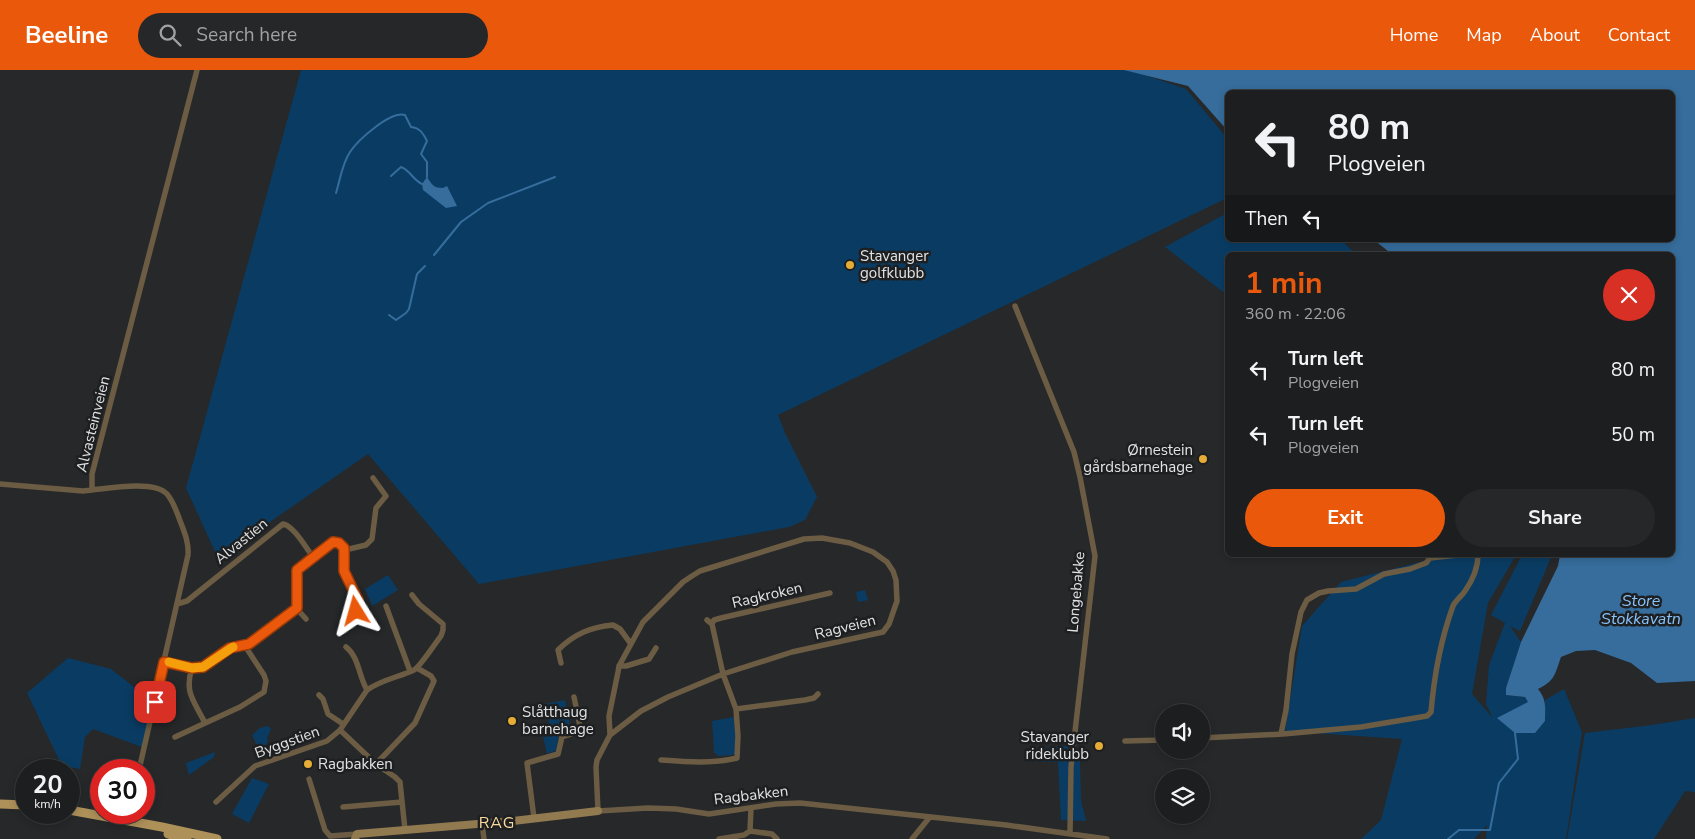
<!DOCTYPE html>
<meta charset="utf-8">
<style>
:root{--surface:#1c1e20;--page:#252729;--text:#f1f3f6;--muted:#a0a2a5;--line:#3a3c3e;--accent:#ea580c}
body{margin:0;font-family:"Nunito Sans",sans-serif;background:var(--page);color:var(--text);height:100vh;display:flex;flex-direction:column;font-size:19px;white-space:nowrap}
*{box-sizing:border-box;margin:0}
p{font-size:16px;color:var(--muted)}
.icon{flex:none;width:28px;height:28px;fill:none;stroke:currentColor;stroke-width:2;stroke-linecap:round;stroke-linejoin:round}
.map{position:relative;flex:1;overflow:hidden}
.sheet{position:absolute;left:1225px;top:182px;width:450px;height:305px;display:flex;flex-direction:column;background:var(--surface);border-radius:8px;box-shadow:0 2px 8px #0003,0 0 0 1px var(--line)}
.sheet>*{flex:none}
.top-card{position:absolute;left:1225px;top:20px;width:450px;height:152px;border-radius:8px;box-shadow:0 2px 8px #0003,0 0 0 1px var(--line);background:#1c1e20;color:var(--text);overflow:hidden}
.buttons{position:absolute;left:1155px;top:634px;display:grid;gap:10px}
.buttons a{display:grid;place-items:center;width:55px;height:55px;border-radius:50%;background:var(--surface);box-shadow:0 2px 8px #0003,0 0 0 1px var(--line);font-size:25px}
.speed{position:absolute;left:15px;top:689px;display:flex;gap:10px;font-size:25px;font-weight:700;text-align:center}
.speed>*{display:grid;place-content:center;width:65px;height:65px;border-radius:50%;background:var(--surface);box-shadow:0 2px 8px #0003,0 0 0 1px var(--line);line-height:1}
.speed small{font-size:12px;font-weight:400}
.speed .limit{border:8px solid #d22;background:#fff;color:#111}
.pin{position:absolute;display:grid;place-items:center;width:42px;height:42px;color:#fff;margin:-21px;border-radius:10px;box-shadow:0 2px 8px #0006}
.me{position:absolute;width:55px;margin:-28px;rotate:352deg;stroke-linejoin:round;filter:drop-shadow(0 0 4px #0008)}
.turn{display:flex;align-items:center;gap:18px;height:105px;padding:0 20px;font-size:22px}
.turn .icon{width:65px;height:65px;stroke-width:2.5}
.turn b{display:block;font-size:35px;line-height:42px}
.then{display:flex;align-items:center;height:48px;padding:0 20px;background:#0003;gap:10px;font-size:19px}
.round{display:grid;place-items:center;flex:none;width:52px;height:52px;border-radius:26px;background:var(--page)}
.overview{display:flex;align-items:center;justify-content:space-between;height:85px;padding:0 20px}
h1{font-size:30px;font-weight:700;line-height:38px;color:var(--accent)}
.action{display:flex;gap:10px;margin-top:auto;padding:10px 20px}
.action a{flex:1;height:58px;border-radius:30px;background:var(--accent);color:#fff;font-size:20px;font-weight:700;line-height:58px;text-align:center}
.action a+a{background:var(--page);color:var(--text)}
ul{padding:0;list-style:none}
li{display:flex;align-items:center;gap:15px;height:65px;padding:0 20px}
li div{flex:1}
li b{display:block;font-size:19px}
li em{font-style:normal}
header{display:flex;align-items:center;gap:30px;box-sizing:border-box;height:70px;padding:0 25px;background:var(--accent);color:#fff}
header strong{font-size:24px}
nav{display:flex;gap:28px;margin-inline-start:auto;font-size:18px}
.search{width:350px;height:45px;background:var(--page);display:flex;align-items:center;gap:12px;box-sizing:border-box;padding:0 18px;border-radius:28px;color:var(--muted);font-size:19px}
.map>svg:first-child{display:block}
.green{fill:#0a3c63}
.water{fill:#366d9c}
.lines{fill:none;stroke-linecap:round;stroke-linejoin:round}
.stream{stroke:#366d9c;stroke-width:2}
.street{stroke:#6b5c43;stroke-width:5.5}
.secondary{stroke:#917a50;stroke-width:8}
.primary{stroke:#ae9059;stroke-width:9}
.route-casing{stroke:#983908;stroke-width:12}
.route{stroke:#ea580c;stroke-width:9}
.slow{stroke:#f59e0b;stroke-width:9}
.poi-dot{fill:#e5ad35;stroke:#1d1f21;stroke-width:2}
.labels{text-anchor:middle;stroke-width:5;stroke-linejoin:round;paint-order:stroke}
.poi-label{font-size:15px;fill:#e2e3e4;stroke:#1d1f21;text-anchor:start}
.street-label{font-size:15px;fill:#e2e3e4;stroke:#1d1f21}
.water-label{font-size:16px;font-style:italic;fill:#88c4fc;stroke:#1d1f21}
.neighbourhood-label{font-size:16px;letter-spacing:1px;fill:#f9d9a1;stroke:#1d1f21}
</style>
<header>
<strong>Beeline</strong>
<div class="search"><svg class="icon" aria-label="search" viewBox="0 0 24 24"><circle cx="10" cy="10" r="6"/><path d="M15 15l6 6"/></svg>Search here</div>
<nav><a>Home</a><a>Map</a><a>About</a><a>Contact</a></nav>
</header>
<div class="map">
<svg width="1695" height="769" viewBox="0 0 1695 769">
<rect width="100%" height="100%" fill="#26282a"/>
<!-- green -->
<path class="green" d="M 301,0 L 1130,0 L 1186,19 L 1227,68 L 1227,128 L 778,345 L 785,363 L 817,427 L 805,450 L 789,457 L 479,514 L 368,384 L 218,488 L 186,418 Z
M 1227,143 L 1228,170 L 1341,170 L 1357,185 L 1228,185 L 1227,225 L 1165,177 Z
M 1448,485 L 1516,485 L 1488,533 L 1472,624 L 1493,648 L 1486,634 L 1489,595 L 1505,553 L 1491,545 L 1522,485 L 1552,485 L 1520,561 L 1510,556 L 1521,572 L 1506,618 L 1506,625 L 1525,627 L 1528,632 L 1545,651 L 1545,630 L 1564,619 L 1582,662 L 1566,769 L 1486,769 L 1487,755 L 1474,769 L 1361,769 L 1381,750 L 1402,669 L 1285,661 L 1302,556 L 1341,512 Z
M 388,505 L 398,520 L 372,536 L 365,519 Z
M 865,520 L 868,530 L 858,532 L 856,522 Z
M 68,588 L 111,599 L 152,631 L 142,677 L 93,659 L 85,667 L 80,699 L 62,696 L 27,623 Z
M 565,630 L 571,660 L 551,664 L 545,634 Z
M 734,647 L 737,683 L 733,685 L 718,686 L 714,682 L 712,651 Z
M 1695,648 L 1695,722 L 1685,721 L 1654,769 L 1567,769 L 1585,663 L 1652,655 Z
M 268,656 L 271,659 L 267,668 L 268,671 L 261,685 L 252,665 L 260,658 Z
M 559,665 L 556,680 L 547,684 L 543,667 Z
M 1066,676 L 1080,691 L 1081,731 L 1086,751 L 1061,750 L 1058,692 L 1029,691 L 1026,681 Z
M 215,682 L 214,687 L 189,705 L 186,693 Z
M 252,708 L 269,714 L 249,753 L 232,744 Z"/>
<!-- water -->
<path class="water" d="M 1124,0 L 1695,0 L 1695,611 L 1657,613 L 1631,593 L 1595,580 L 1576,581 L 1561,587 C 1555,604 1555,611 1538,619 C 1547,630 1545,638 1545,651 L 1535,663 L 1515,663 L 1497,648 L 1528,632 L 1525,627 L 1506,625 L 1506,618 L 1521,572 L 1558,496 L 1560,485 L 1672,485 L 1672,185 L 1393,185 L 1374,170 L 1672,170 L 1672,22 L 1228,22 L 1227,60 L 1188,16 Z
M 427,107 C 432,115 434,118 443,118 L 447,116 L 457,136 L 446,138 L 423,120 L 422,114 Z"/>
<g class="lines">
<!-- stream -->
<path class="stream" d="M 391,106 L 401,97 C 410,100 413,110 422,114
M 336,123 C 340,110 342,94 350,82 C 358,70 390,41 405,45 L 411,57 C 420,58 423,63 427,71 L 421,84 L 427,92 L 427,107
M 434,185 L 461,152 L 488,133 L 555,107
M 389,245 L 396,250 L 406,243 L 409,239 L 417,204 L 425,196
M 1448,769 L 1459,760 L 1490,760 L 1499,713 L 1518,689 L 1515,663"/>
<!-- street -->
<path class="street" d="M 1015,236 L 1074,382 L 1080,407 L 1095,486 L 1071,697 L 1070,764
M 0,414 L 83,421 L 92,420
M 345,480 L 366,475 L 372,469 L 376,438 L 386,426 L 373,408
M 177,534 L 187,531 L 283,454 C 294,456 306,478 313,487
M 386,536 L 410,601
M 297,539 L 306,549
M 707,550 L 712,554 L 714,550 L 721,548 L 830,523
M 712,554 L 723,604 L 736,639
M 346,577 C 359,587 359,607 367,620
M 164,591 L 198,598 L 203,597 L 230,578 L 249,574 L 297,539 L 297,500 L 333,472 L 339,473 L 344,478 L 344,501 L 358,530 L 356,541 L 342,551
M 561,593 L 558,580 C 574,564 591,557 613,555 L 620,559 L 631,574
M 619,596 L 626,596 L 649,589 L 656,578
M 192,598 C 184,622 194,631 205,653
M 319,625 L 323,629 L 328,644 L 343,654
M 340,660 L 376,694 L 395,707 L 400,712 L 405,760
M 1281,664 L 1286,640 L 1292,584 L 1301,542 L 1307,530 L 1319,523 L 1328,521 L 1356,519 L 1384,504 L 1410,499 L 1426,493 L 1430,488 L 1458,485
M 610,665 L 641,641 L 668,627 L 723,604 L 792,582 L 883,562 L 889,554 L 897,531 L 896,510 L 893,501 L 887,492 L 873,482 L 850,473 L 822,468 L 804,469 L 700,501 L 692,506 L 683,512 L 643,552 L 619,596 L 618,602 L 609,646 L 610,665 L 597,690 L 596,697 L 598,741 L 648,738 L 676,739 L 709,744 L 776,734 L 800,733 L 1006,755 L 1107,769
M 175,667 L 240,637 L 264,622 L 266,611 L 264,605 L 245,576
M 1201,668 L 1283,664 L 1361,657 L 1427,646 L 1431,642 C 1434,607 1441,569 1453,536 C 1456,530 1461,527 1465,521 C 1472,511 1478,497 1478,485
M 1125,671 L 1164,670
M 661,690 C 687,692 712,694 737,688 L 738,666 L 736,639 L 805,630 L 814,628 L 818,624
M 376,694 L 415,653 L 434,611 L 431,606 L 417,598
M 139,700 L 188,485 C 189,472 184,461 179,448 C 176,440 173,431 167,424 C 154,410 110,418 92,420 L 92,404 L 197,0
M 309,709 L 325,760 L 330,766 L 357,764
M 216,732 L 255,696 L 327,671 L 340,660 L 367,620 C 381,610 399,607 414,600 C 420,597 436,572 441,566 L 443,560 L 443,554 L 419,534 L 412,525
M 343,737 L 402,732
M 534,748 L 527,693 L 558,684 L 562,667 L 581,661 L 574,627
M 128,751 L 129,742
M 482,753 L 484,769
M 750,761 L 772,764 L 777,769
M 719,769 L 744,765 L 750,761 L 751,738
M 912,769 L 929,748"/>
<!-- secondary -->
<path class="secondary" d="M 355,769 L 357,764 L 513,751 L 598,741"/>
<!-- primary -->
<path class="primary" d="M 0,734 L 26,735
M 69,740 L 162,757 L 217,769
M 168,764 L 187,769"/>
</g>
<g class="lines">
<!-- route casing -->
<g class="route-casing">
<path id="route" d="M 155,632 L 164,592 L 192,598 L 203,597 L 230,578 L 249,574 L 297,538 L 297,500 L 333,472 L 339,473 L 344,478 L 344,501 L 358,530 L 356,541"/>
</g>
<!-- route -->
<use href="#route" class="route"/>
<!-- slow -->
<path class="slow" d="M 169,592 L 192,598 L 203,597 L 233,577"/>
</g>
<!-- markers -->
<g class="poi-dot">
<circle cx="850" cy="195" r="5"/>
<circle cx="1203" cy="389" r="5"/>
<circle cx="512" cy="651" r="5"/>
<circle cx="1099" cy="676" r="5"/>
<circle cx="308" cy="694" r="5"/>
</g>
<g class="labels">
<!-- poi labels -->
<g class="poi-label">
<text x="860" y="191">Stavanger<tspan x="860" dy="17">golfklubb</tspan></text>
<text x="1193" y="385" text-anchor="end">Ørnestein<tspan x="1193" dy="17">gårdsbarnehage</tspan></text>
<text x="522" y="647">Slåtthaug<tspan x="522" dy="17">barnehage</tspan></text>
<text x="1089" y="672" text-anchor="end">Stavanger<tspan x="1089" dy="17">rideklubb</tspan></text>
<text x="318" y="699">Ragbakken</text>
</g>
<!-- street labels -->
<g class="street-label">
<text transform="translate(93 354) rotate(-76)" y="5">Alvasteinveien</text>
<text transform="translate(241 471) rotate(-39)" y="5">Alvastien</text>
<text transform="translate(1076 522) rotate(-85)" y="5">Longebakke</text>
<text transform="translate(767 525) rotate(-13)" y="5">Ragkroken</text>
<text transform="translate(845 557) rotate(-14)" y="5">Ragveien</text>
<text transform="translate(287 672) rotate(-20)" y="5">Byggstien</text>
<text transform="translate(751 725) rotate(-7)" y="5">Ragbakken</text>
</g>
<!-- water labels -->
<g class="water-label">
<text x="1641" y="536">Store<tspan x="1641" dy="18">Stokkavatn</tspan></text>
</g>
<!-- neighbourhood labels -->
<g class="neighbourhood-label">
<text x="497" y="758">RAG</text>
</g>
</g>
</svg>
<div class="buttons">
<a><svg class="icon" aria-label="sound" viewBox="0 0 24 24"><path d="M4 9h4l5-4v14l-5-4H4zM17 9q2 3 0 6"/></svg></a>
<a><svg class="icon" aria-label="layers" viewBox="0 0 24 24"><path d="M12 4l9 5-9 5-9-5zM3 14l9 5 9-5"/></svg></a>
</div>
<div class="speed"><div>20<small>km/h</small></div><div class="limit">30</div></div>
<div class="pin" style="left:155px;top:632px;background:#d93025"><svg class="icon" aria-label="arrive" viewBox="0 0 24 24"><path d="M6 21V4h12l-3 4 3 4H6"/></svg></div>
<svg class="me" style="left:356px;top:541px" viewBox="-20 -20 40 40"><path d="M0-17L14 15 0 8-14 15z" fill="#ea580c" stroke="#fff" stroke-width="4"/></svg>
<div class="top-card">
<div class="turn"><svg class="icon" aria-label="left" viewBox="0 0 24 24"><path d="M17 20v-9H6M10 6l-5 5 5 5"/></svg><div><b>80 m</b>Plogveien</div></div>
<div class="then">Then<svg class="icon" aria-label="left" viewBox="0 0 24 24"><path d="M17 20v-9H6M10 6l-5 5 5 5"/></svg></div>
</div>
<section class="sheet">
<div class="overview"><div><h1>1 min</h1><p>360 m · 22:06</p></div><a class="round" style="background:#d93025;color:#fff"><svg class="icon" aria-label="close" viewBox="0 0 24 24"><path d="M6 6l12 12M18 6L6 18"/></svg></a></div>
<ul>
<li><svg class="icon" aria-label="left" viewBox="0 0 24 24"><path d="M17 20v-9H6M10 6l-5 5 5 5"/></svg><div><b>Turn left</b><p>Plogveien</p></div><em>80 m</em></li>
<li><svg class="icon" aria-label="left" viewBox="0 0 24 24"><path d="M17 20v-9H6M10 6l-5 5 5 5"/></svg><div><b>Turn left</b><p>Plogveien</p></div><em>50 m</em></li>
</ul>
<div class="action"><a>Exit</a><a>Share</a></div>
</section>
</div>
